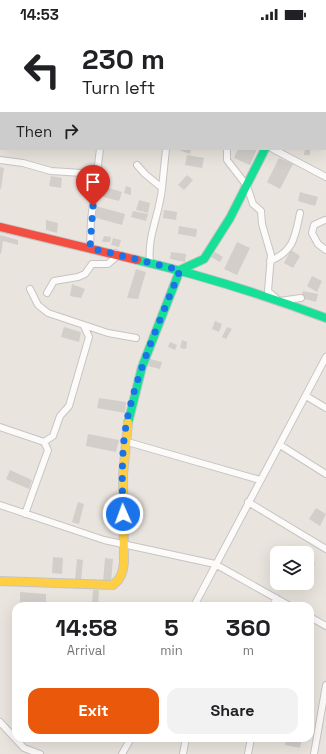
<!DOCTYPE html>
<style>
:root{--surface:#fff;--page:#f2f2f2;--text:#202124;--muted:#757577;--accent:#ea580c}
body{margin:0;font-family:"Space Grotesk",sans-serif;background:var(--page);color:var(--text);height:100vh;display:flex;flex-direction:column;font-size:15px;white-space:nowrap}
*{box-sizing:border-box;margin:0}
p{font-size:13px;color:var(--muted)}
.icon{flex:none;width:22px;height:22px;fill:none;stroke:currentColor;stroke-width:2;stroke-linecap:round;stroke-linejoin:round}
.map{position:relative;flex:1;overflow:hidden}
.panel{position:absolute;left:12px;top:574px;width:302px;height:140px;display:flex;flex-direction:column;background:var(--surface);border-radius:12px;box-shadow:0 4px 16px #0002}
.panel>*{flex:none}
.hud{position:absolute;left:0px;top:0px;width:326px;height:122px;box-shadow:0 4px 16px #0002;background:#fff;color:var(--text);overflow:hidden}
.buttons{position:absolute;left:270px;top:518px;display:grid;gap:8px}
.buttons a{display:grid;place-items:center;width:44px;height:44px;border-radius:8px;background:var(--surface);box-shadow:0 4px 16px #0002;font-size:20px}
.pin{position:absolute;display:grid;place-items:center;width:34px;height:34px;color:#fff;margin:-41px -17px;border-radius:50% 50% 50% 0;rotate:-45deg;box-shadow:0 0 4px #0007}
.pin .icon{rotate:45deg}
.me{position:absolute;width:44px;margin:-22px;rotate:358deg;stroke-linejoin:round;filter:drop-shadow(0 0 3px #0008)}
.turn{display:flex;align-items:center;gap:14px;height:84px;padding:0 16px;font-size:18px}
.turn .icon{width:52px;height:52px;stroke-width:2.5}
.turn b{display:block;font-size:28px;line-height:34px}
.then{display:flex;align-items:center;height:38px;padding:0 16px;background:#0003;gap:8px;font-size:15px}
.eta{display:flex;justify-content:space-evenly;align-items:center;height:68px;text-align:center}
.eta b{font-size:24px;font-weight:700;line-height:28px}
.primary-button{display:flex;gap:8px;margin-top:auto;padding:8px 16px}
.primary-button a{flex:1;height:46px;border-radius:12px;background:var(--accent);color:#fff;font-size:16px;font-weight:700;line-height:46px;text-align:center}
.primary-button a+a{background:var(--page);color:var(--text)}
.status{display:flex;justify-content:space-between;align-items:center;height:28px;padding:0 20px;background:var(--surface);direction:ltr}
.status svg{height:11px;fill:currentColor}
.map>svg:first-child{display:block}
.building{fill:#d2ceca}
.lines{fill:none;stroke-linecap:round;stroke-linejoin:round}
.street-casing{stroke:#c6c4c5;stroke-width:8}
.fast-casing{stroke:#c6c4c5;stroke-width:10}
.slow-casing{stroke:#c6c4c5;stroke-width:10}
.jam-casing{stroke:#c6c4c5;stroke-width:10}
.street{stroke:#fcfbfa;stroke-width:6}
.fast{stroke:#16e098;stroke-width:8}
.slow{stroke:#ffcf43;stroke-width:8}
.jam{stroke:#f24e42;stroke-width:8}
.route{stroke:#1a73e8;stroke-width:7;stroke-dasharray:0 12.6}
</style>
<div class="status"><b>14:53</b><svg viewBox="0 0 49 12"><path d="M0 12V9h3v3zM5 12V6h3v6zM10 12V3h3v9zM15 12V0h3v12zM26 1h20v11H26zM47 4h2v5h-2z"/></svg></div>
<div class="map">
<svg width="326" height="726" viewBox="0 0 326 726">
<rect width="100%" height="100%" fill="#eae4de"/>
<!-- building -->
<path class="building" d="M 176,121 L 191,121 L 190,126 Z
M 238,121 L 257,121 L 250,137 L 234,130 Z
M 305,121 L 310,121 L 310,127 L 304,127 Z
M 187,127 L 204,130 L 202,140 L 185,137 Z
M 279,130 L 293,136 L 280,161 L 267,154 Z
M 0,139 L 4,140 L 1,161 L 0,161 Z
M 187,147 L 193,152 L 184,162 L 178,157 Z
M 51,148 L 62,150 L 61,160 L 49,158 Z
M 99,157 L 122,164 L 119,173 L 96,167 Z
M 126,158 L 131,160 L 131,167 L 124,165 Z
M 300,164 L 318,169 L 315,178 L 298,173 Z
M 139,172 L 150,175 L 148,185 L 136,182 Z
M 96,178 L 125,186 L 122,197 L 93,189 Z
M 164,182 L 177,184 L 176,192 L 163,190 Z
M 133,183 L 148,186 L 146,193 L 131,189 Z
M 46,192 L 58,195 L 57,205 L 46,202 Z
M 179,198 L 197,201 L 196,209 L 178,206 Z
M 0,207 L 18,212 L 18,217 L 3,213 L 1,226 L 0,226 Z
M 104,208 L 111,209 L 110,214 L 102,214 Z
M 113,210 L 121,212 L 119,219 L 111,217 Z
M 237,214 L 250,220 L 237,247 L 224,241 Z
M 291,222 L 300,228 L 293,240 L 284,235 Z
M 171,224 L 186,226 L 185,234 L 170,231 Z
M 215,224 L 223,229 L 220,234 L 211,229 Z
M 136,241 L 146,244 L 138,271 L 127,270 Z
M 312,248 L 322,253 L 317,264 L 307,258 Z
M 72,256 L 85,261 L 81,270 L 70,268 Z
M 303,263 L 318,266 L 316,274 L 301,270 Z
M 215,293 L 222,296 L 219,304 L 212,301 Z
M 64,299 L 81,304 L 79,314 L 61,309 Z
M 227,299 L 232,301 L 226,311 L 222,309 Z
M 182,312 L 187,314 L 186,321 L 180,320 Z
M 170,314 L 177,317 L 175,322 L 168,319 Z
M 150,331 L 162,334 L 160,341 L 148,338 Z
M 99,370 L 126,374 L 125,385 L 97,380 Z
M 88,406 L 119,412 L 116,424 L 86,418 Z
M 10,442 L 32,452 L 29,461 L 6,451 Z
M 78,474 L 84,476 L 79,496 L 72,494 Z
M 316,480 L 326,486 L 320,498 L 309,491 Z
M 53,529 L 63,530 L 62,546 L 52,545 Z
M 105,530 L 113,531 L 111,555 L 103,554 Z
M 77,531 L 83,532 L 81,553 L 75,552 Z
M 310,532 L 315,535 L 307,550 L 307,537 Z
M 93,562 L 99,562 L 98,578 L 92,578 Z
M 20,564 L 46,566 L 46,578 L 20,577 Z
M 286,710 L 302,711 L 300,720 L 285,717 Z"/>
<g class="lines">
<!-- street casing -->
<g class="street-casing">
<path id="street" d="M 62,0 L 64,1
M 196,0 L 197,1
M 222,0 L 222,1
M 279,0 L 279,1
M 325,76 L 326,77
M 227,121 L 227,132 L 247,158 L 253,176 L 261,183 L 262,196 L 271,227 L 268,263 L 279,273 L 301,270
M 273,121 L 326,149
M 0,132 L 23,135 L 51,143 L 98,146
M 137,137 L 145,146 L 162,160 C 160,185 147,208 150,234
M 162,160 L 166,121
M 325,192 L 314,197 L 312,205 L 318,216 L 326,222
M 90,220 L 91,192 L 100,121
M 270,233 C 294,223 295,209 300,185
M 30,261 L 38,277 L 48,285 L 108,305 L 136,310
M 47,265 L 54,253 L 78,249 L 85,246 L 92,236 L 108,236 L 116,229 L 115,225
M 306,368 L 326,380
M 0,399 L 44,414 L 48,422 L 25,486
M 124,413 L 260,452
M 44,414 L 53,408 L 60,388 L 69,378 L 89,309 L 84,298
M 280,417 L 326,446
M 248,474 L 326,521
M 0,477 L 104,512 L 215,536 L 290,578
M 194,578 L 326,329
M 274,578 L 276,570
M 310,589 L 326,598
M 0,694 L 24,720 L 40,726
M 122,726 L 131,710
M 183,726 L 186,710
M 248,726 L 251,710
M 314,726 L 326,657"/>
</g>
<!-- fast casing -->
<g class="fast-casing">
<path id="fast" d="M 137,232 C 201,247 264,267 326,290
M 128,395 L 142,339 L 180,242 L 204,231 L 230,190 L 265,121"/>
</g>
<!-- slow casing -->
<g class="slow-casing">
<path id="slow" d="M 0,553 L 113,557 C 121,551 123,544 124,534 L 123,447 L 128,395"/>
</g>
<!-- jam casing -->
<g class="jam-casing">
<path id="jam" d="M 0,199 L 137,232"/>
</g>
<!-- street -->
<use href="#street" class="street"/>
<!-- fast -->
<use href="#fast" class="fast"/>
<!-- slow -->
<use href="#slow" class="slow"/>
<!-- jam -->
<use href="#jam" class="jam"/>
</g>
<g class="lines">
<!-- route -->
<path class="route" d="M 93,178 L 90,220 L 180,242 C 161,291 138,340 127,392 C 121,423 122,455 123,486"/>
</g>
</svg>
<div class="buttons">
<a><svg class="icon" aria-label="layers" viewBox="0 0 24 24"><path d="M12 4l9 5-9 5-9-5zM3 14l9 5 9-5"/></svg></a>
</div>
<div class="pin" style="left:93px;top:178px;background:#d93025"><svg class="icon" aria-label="arrive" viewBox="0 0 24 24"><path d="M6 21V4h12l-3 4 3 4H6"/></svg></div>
<svg class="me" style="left:123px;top:486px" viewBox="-20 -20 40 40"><circle r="17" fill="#1a73e8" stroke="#fff" stroke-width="3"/><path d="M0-11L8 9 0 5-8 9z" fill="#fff"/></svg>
<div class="hud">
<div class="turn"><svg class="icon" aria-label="left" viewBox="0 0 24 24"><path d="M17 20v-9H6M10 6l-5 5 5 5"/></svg><div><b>230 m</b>Turn left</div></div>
<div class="then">Then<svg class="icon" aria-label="right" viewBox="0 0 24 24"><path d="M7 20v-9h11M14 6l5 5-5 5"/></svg></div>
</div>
<section class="panel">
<div class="eta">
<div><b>14:58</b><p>Arrival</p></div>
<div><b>5</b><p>min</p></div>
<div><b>360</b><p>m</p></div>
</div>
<div class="primary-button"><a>Exit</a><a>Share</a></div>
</section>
</div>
